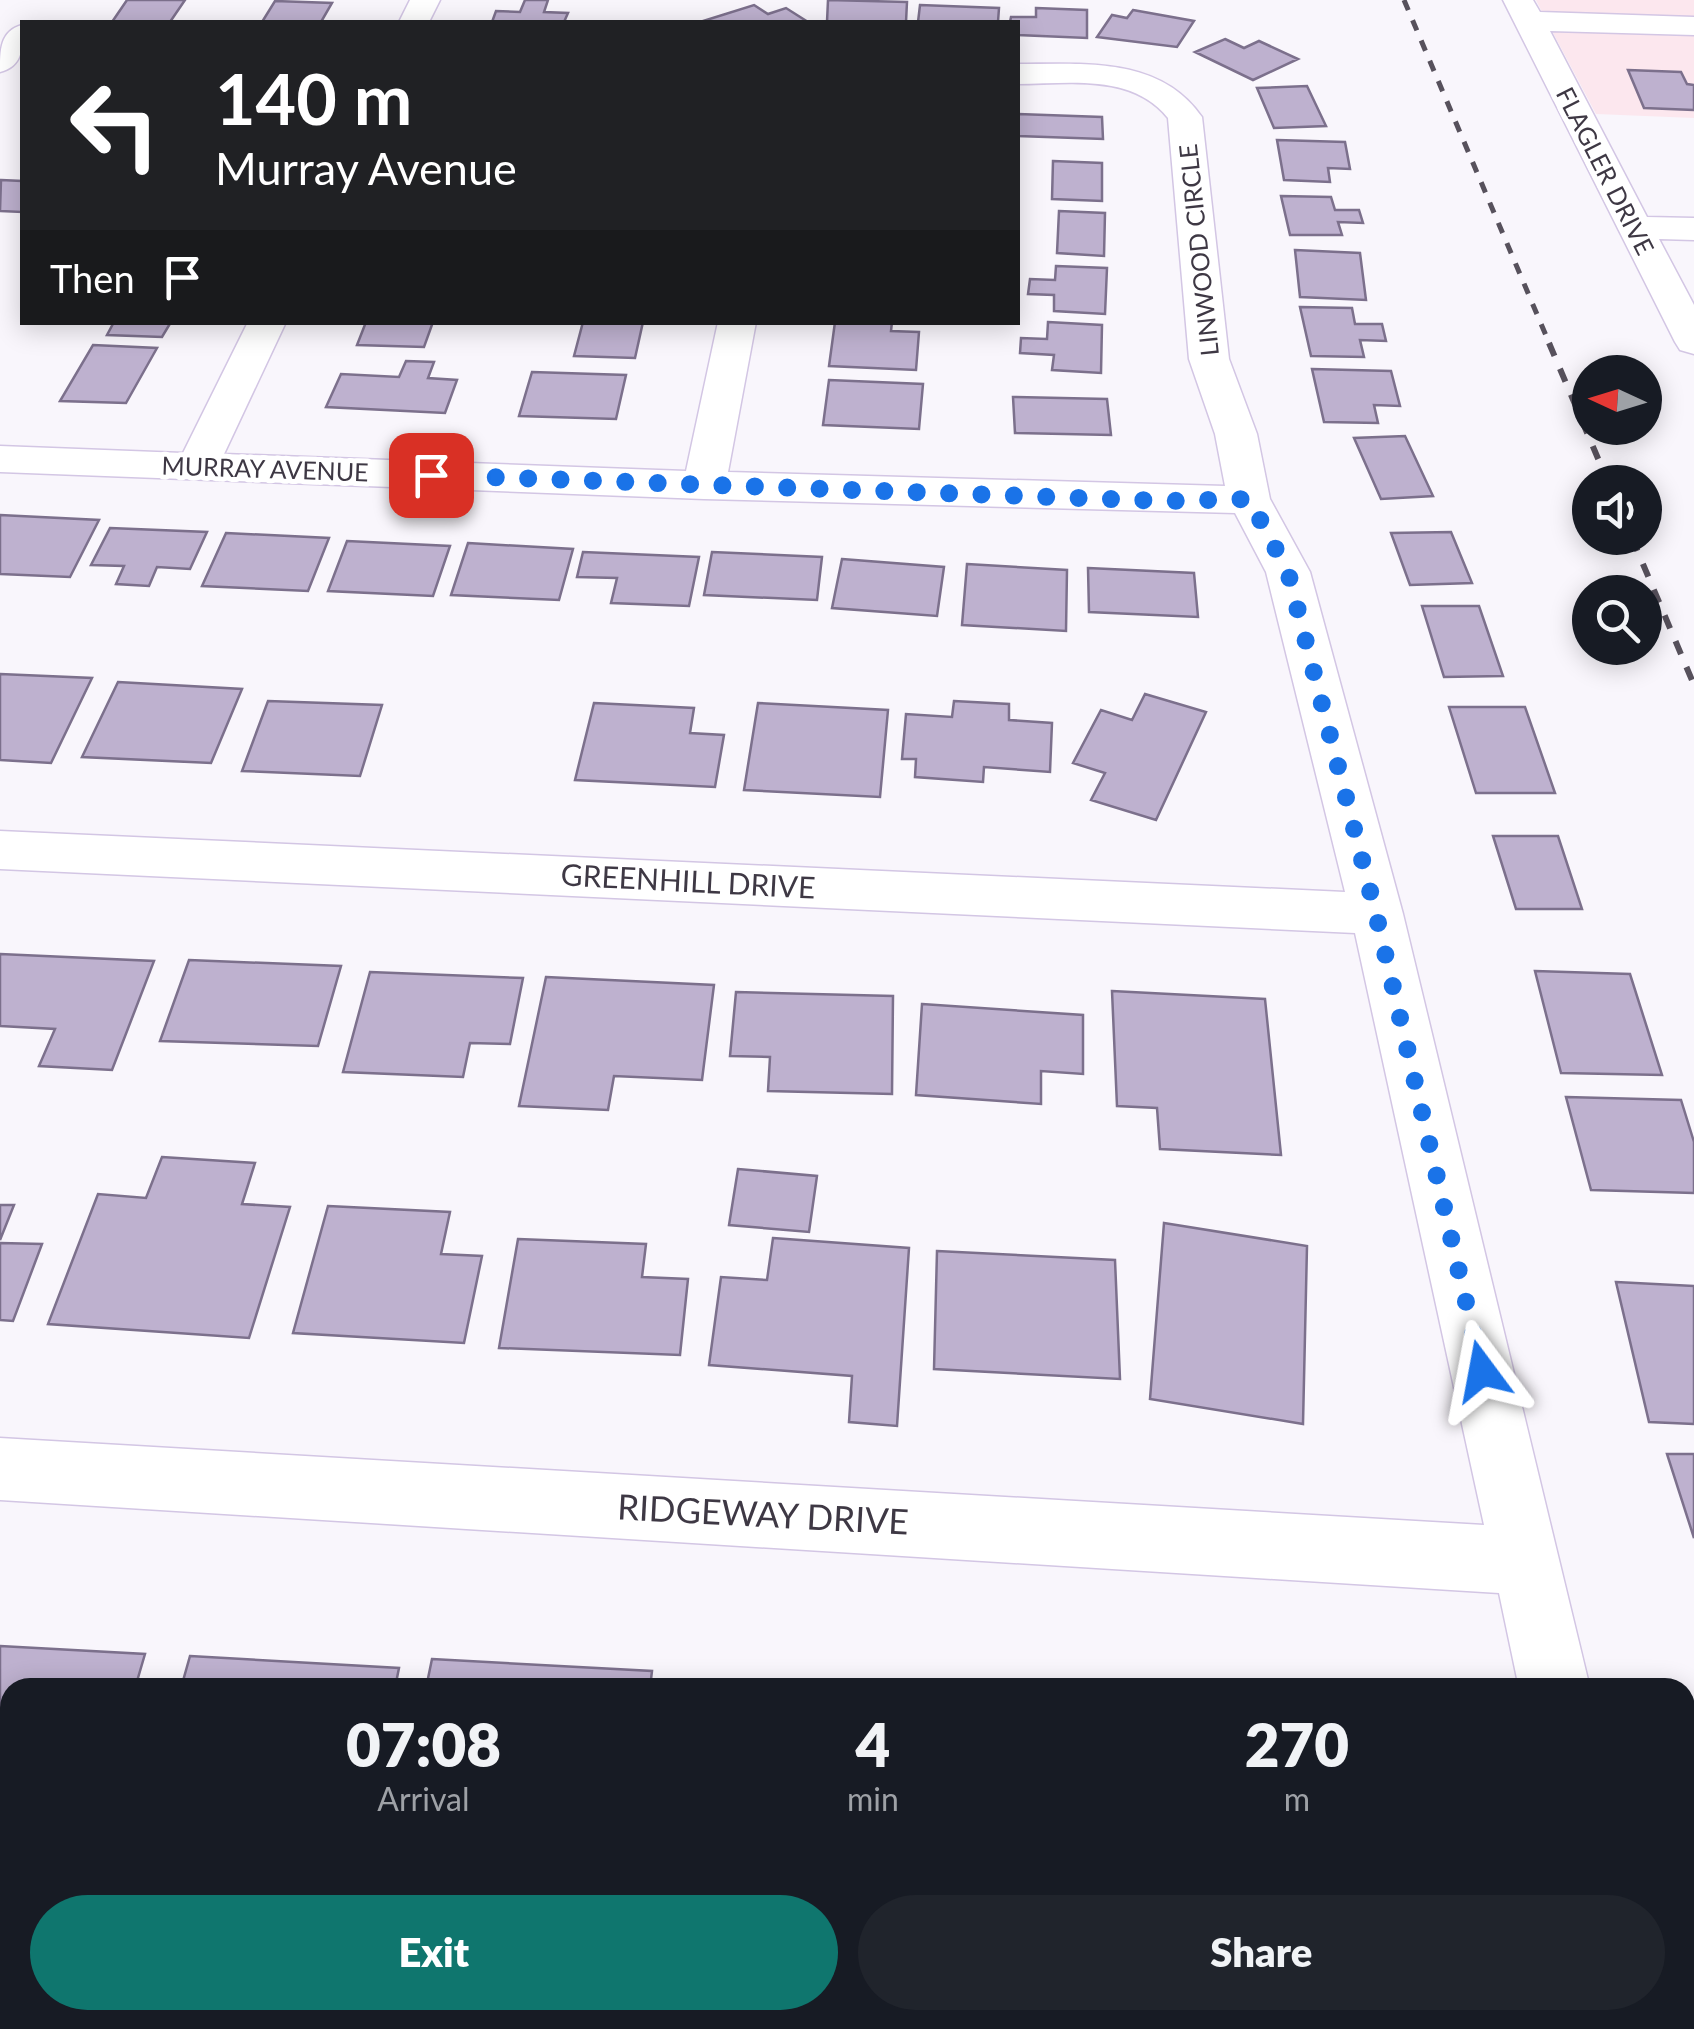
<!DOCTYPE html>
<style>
:root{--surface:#171b24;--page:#20242c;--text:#f1f3f6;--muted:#9ea1a6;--accent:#0f766e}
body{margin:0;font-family:Lato,sans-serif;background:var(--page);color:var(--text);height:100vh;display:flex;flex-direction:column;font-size:38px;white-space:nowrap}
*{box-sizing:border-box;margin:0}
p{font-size:32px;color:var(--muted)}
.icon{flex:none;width:55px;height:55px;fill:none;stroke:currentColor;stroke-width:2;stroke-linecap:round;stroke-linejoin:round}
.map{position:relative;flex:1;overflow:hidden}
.details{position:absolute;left:0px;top:1678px;width:1695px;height:352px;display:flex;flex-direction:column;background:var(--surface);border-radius:30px 30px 0 0;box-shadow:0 5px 25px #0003}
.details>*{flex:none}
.guide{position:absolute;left:20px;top:20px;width:1000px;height:305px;border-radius:0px;box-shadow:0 5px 25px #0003;background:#202124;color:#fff;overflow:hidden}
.needle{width:65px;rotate:274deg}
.fabs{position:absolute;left:1572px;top:355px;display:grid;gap:20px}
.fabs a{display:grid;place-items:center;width:90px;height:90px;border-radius:50%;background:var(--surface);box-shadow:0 5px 25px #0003;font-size:50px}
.pin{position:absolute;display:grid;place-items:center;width:85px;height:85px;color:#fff;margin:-42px;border-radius:20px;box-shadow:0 5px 15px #0006}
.me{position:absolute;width:110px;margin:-55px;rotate:347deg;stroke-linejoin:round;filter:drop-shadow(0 0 8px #0008)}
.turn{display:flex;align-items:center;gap:35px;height:210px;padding:0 30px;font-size:45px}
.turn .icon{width:130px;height:130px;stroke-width:2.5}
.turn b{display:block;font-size:70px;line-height:85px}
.then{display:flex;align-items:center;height:95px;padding:0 30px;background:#0003;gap:20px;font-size:38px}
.eta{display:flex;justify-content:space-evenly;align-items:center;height:170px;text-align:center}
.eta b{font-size:60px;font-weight:800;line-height:70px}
.cta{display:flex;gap:20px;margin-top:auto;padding:20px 30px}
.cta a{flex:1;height:115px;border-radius:60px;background:var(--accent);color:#fff;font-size:40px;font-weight:800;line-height:115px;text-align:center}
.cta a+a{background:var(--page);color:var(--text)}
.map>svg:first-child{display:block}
.commercial{fill:#fce7ee}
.building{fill:#beb1cf;stroke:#7c708c;stroke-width:2.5}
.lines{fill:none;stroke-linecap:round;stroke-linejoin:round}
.minor-casing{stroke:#d3c6e4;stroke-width:3}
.minor{fill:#fff;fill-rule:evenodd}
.rail-far1{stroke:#57515c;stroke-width:5;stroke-dasharray:11 11;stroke-linecap:butt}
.rail{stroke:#57515c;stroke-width:6;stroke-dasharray:14 14;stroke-linecap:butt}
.route{stroke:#1a73e8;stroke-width:18;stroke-dasharray:0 32.4}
.labels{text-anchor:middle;stroke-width:10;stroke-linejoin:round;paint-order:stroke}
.far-street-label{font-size:25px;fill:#3e3844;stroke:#fff}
.street-label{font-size:30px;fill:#3e3844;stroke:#fff}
.near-street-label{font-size:35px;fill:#3e3844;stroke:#fff}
</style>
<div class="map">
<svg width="1694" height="2029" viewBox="0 0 1694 2029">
<rect width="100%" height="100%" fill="#f9f6fc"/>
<!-- commercial -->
<path class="commercial" d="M 1536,0 L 1694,0 L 1694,19 L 1543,14 Z
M 1551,29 L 1694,34 L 1694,118 L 1596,114 Z"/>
<!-- building -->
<path class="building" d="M 127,0 L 185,0 L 170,22 L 112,22 Z
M 525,0 L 548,0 L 544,12 L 568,13 L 564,22 L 492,22 L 496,11 L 520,12 Z
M 828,0 L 907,2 L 906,22 L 827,22 Z
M 275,1 L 332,3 L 321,22 L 262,22 Z
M 754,5 L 768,14 L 786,8 L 808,22 L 700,22 Z
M 920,5 L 999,8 L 998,22 L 918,22 Z
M 1036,8 L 1087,10 L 1087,38 L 1018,35 L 1018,22 L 1010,22 L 1011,17 L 1036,17 Z
M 1133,10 L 1194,21 L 1177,47 L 1097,37 L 1112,15 L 1127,18 Z
M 1225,39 L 1244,48 L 1259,41 L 1298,59 L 1253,80 L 1195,52 Z
M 1628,70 L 1681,72 L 1687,84 L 1694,85 L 1694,110 L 1644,108 Z
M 1307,86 L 1326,126 L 1274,128 L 1257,88 Z
M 1018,114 L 1102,117 L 1103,139 L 1018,136 Z
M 1277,140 L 1345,142 L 1350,169 L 1328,168 L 1330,182 L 1284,180 Z
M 1053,161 L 1102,163 L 1102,201 L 1052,199 Z
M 1,180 L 22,181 L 22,212 L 0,211 Z
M 1281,196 L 1331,197 L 1335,210 L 1359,210 L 1363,223 L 1338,222 L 1342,235 L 1290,235 Z
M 1059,211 L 1105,213 L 1104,256 L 1057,253 Z
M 1295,250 L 1360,253 L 1366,300 L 1300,297 Z
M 1056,266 L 1107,268 L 1105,314 L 1054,311 L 1054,295 L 1028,294 L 1030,279 L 1055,280 Z
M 1300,307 L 1352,308 L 1355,324 L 1382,324 L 1386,341 L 1360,340 L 1364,357 L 1311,356 Z
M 114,322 L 171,322 L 162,337 L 107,335 Z
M 366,322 L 433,322 L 424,347 L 357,345 Z
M 583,322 L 643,322 L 635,358 L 574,356 Z
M 835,322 L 892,322 L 891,331 L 919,332 L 916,370 L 829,366 Z
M 1048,322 L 1102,325 L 1101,373 L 1052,370 L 1054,355 L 1020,353 L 1021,338 L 1047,339 Z
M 93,345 L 157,348 L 126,403 L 60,401 Z
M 406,361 L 434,362 L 428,378 L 457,380 L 445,413 L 326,407 L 341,374 L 399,377 Z
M 1312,369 L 1391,371 L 1400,406 L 1374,405 L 1378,423 L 1324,422 Z
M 532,372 L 626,375 L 616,419 L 519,416 Z
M 829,380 L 923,384 L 919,429 L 823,425 Z
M 1013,397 L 1107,399 L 1111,435 L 1015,433 Z
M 1405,436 L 1433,496 L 1381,499 L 1354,438 Z
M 0,515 L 99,520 L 70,577 L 0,574 Z
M 110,528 L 207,532 L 190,569 L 157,567 L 149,586 L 116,584 L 124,566 L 91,565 Z
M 1451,532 L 1472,583 L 1410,585 L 1391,533 Z
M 226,533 L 329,538 L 308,591 L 202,586 Z
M 347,541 L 450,546 L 433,596 L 328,591 Z
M 468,543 L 573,549 L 559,600 L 451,595 Z
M 583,552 L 699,557 L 689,606 L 611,603 L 617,578 L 577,577 Z
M 712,552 L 822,557 L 817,600 L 704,595 Z
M 842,559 L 944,567 L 937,616 L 832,608 Z
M 967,564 L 1067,570 L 1066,631 L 962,625 Z
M 1088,568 L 1194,573 L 1198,617 L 1089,612 Z
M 1422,606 L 1479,606 L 1503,676 L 1444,677 Z
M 0,674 L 92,678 L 51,763 L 0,760 Z
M 118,682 L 242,689 L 211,763 L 82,757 Z
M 1145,694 L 1206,712 L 1156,820 L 1091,800 L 1105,773 L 1073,763 L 1101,710 L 1132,720 Z
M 268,701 L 382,705 L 360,776 L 242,771 Z
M 954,701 L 1009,704 L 1009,720 L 1052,723 L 1050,772 L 984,767 L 983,782 L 915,777 L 916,759 L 902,759 L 906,714 L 952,717 Z
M 594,703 L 694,708 L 690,733 L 724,735 L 715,787 L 575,780 Z
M 758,703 L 888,710 L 880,797 L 744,790 Z
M 1449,707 L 1525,707 L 1555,793 L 1476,793 Z
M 1493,836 L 1558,836 L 1582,909 L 1516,909 Z
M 0,954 L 154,961 L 112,1070 L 39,1066 L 55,1029 L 0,1026 Z
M 189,960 L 341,966 L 318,1046 L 160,1041 Z
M 1535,971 L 1630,974 L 1662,1075 L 1561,1073 Z
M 370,972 L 523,978 L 510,1044 L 470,1043 L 463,1077 L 343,1072 Z
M 546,977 L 714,985 L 702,1080 L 614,1076 L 608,1110 L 519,1106 Z
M 1112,991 L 1265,999 L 1281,1155 L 1160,1149 L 1157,1108 L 1117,1106 Z
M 736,992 L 893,996 L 892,1094 L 768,1091 L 770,1057 L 730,1056 Z
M 922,1004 L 1083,1015 L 1083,1074 L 1041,1071 L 1041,1104 L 916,1095 Z
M 1566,1097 L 1681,1100 L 1694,1142 L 1694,1193 L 1591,1190 Z
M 162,1157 L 255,1163 L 242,1204 L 290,1207 L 249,1338 L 48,1324 L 98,1194 L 146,1198 Z
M 738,1169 L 817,1176 L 809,1232 L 729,1225 Z
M 0,1205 L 14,1205 L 0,1240 Z
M 328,1206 L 450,1212 L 441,1254 L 482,1256 L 464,1343 L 293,1333 Z
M 1164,1223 L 1307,1246 L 1303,1424 L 1150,1399 Z
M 773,1238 L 909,1248 L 897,1426 L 849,1422 L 852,1376 L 709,1365 L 721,1277 L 767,1280 Z
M 518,1239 L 646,1244 L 642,1277 L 688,1279 L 680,1355 L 499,1348 Z
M 0,1243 L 42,1244 L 13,1321 L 0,1320 Z
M 937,1251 L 1115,1260 L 1120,1379 L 934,1369 Z
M 1616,1282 L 1694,1286 L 1694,1424 L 1649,1422 Z
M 1667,1454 L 1694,1454 L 1694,1538 Z
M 0,1646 L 145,1654 L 135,1688 L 10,1688 L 10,1815 L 0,1814 Z
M 190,1656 L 399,1668 L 395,1688 L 181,1688 Z
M 432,1659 L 652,1671 L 650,1688 L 426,1688 Z"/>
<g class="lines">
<!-- minor casing -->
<g class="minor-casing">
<path id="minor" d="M 410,0 L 440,0 L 429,22 L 399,22 Z
M 1503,0 L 1533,0 L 1540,12 L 1694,17 L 1694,35 L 1550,31 L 1647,217 L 1694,218 L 1694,240 L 1659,239 L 1694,305 L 1694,354 L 1680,350 L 1675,342 Z
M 22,25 C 23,45 24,66 0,72 C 0,50 0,31 22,25 Z
M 1018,64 C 1084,64 1160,56 1202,117 L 1229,359 L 1257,434 L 1270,499 L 1310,572 L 1403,914 L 1590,1688 L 1519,1688 L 1499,1593 L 0,1500 L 0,1438 L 1484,1525 L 1355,933 L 0,869 L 0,831 L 1345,892 L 1266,572 L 1235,513 L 704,499 L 0,472 L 0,446 L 183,453 L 248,322 L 286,322 L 224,454 L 686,471 L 718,322 L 756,322 L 728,472 L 1225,486 L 1215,434 L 1189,359 L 1168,118 C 1132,73 1069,84 1018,84 Z
M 1594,2020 L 1672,2020 L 1676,2029 L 1596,2029 Z"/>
</g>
<!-- minor -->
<use href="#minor" class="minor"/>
<!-- rail-far1 -->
<path class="rail-far1" d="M 1404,0 L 1550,345"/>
<!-- rail -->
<path class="rail" d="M 1549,343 L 1608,482
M 1632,538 L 1694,685"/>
</g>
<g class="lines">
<!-- route -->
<path class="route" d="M 431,475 L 1166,501 L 1249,499 L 1288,572 L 1376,914 L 1482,1371"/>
</g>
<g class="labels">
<!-- far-street labels -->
<g class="far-street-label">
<text transform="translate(1605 171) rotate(63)" y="9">FLAGLER DRIVE</text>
<text transform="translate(1199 250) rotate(-96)" y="9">LINWOOD CIRCLE</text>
<text transform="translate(265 469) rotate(2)" y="9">MURRAY AVENUE</text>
</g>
<!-- street labels -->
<g class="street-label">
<text transform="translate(688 882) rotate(3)" y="10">GREENHILL DRIVE</text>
</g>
<!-- near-street labels -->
<g class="near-street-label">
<text transform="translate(763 1515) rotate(3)" y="12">RIDGEWAY DRIVE</text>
</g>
</g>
</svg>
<div class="fabs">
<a><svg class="needle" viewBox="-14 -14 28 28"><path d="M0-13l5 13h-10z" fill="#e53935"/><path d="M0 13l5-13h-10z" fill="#9ea1a6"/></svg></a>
<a><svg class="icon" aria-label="sound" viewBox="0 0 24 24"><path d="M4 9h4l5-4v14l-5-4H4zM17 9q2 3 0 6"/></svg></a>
<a><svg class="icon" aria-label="search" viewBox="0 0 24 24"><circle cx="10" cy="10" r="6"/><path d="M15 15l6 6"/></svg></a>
</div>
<div class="pin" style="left:431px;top:475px;background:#d93025"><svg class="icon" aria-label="arrive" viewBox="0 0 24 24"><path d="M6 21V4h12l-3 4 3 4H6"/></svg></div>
<svg class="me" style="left:1482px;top:1371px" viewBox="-20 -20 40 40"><path d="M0-17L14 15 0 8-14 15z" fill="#1a73e8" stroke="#fff" stroke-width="4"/></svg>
<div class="guide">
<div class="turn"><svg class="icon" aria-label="left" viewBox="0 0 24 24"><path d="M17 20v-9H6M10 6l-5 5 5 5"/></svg><div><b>140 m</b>Murray Avenue</div></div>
<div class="then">Then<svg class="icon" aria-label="arrive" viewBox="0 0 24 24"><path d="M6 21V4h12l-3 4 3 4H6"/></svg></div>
</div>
<section class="details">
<div class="eta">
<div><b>07:08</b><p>Arrival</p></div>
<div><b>4</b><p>min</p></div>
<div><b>270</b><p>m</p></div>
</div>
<div class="cta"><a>Exit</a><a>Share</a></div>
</section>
</div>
